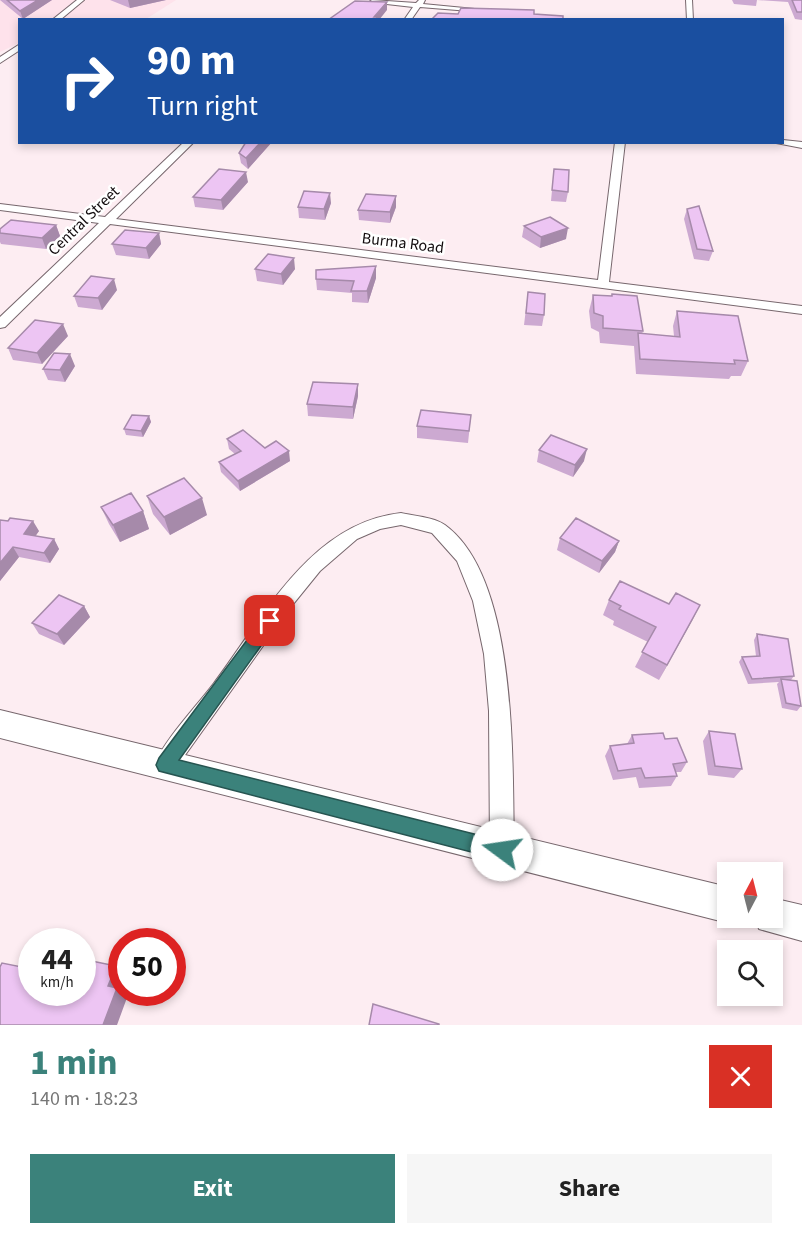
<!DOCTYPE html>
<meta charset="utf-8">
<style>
:root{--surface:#fff;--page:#f6f6f6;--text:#222;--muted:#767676;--accent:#3b827b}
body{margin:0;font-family:"Source Sans 3",sans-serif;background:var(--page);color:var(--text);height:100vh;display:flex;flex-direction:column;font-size:22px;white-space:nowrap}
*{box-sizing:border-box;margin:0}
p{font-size:20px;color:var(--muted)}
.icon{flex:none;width:33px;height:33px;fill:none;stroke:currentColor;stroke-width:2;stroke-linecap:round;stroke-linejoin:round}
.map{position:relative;height:1025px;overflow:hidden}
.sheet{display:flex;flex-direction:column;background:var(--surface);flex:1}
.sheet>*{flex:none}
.banner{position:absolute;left:18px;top:18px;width:766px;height:126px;border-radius:0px;box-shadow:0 3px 9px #0003;background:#1a4fa0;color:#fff;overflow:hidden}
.needle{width:39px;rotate:7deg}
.controls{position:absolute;left:717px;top:862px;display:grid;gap:12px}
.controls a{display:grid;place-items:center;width:66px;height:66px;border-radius:0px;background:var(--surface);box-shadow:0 3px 9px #0003;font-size:30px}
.speed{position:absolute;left:18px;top:928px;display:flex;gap:12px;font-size:30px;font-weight:700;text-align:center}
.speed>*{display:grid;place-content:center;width:78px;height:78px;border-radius:50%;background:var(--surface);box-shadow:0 3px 9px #0003;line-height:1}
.speed small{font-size:15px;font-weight:400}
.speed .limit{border:9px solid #d22;background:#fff;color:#111}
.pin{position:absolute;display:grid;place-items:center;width:51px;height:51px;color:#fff;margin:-26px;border-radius:12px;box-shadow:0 3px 9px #0006}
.me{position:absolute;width:66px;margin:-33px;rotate:284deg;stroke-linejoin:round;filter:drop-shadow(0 0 4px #0008)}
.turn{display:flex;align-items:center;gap:21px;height:126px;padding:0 30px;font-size:27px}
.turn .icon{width:78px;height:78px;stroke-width:2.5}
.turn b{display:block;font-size:42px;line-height:51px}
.round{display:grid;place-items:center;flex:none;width:63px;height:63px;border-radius:0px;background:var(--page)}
.overview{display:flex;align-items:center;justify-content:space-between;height:102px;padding:0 30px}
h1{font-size:36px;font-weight:700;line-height:45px;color:var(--accent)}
.cta{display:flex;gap:12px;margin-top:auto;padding:12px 30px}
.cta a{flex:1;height:69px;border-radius:0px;background:var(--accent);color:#fff;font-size:24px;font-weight:700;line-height:69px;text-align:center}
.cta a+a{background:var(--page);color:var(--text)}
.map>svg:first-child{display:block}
.built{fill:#fee2eb}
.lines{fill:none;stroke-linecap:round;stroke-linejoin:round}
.minor-casing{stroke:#77676d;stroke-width:2}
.secondary-casing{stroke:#77676d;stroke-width:2}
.minor{fill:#fff;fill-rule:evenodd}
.secondary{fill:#fff;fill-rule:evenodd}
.wall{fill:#cca9d1}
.shaded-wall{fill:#a68aaa}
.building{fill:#edc5f3;stroke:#a68aaa;stroke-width:1.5}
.route{fill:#3b827b;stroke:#265450;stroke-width:1.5}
.labels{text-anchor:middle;stroke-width:5;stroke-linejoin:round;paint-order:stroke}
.far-street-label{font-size:16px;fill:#120c0e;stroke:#fff}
</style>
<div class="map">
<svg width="802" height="1025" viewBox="0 0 802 1025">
<rect width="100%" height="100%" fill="#fdedf2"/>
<!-- built -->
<path class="built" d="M 0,0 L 176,0 L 146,19 L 20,20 L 19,43 L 0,52 Z"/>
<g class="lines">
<!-- minor casing -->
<g class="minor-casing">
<path id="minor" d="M 77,0 L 84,0 L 60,20 L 52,20 Z
M 419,0 L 425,0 L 423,4 L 485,10 L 482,12 L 420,7 L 411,20 L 404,20 L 413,7 L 369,2 L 372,0 L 416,3 Z
M 686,0 L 692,0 L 693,20 L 687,20 Z
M 20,44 L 20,50 L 0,63 L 0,57 Z
M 783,140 L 802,142 L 802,148 L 771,142 L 783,142 Z
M 184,142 L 194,142 L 116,219 L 598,280 L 615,142 L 625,142 L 609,282 L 802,306 L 802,314 L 110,224 L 5,327 L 0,328 L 0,317 L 99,223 L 0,210 L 0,204 L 105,217 Z
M 401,513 C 414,516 434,517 445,525 C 519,579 512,766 514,850 L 510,858 L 502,862 L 494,858 L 490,850 L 489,711 L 484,654 L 473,601 L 457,561 L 432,533 L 401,525 L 380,529 L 357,539 L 320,571 L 290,608 L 173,772 L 165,775 L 157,772 L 154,765 C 165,739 196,707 214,683 C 263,618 310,523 401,513 Z"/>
</g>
<!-- secondary casing -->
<g class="secondary-casing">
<path id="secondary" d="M 0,710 L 728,887 L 728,918 L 739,918 L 728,923 L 0,738 Z
M 772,898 L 802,905 L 802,941 L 759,929 L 755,918 L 772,918 Z"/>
</g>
<!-- minor -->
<use href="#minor" class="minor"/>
<!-- secondary -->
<use href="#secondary" class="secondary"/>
</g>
<!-- wall -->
<path class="wall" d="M 0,0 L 52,0 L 23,19 Z
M 110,0 L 166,0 L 130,8 Z
M 732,0 L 802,0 L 802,20 L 795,19 L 788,2 L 757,0 L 756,6 L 734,4 Z
M 246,142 L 272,142 L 248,169 L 241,163 L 239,153 Z
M 554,169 L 568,192 L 566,202 L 551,201 Z
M 248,182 L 223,210 L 195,207 L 193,197 Z
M 396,196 L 396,207 L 390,223 L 359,220 L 358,210 Z
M 331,203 L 325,220 L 299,218 L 298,207 Z
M 687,209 L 713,251 L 709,261 L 694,259 L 684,219 Z
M 56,225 L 60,236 L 46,249 L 1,244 L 0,242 L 0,229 Z
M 524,226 L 566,239 L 540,248 L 522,237 Z
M 159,233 L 161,244 L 149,259 L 116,255 L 112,244 Z
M 255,269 L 295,269 L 283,285 L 257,281 Z
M 376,278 L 368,303 L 352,302 L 352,293 L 317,290 L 316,279 Z
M 117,290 L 102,310 L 78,307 L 74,296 Z
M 528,292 L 544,315 L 542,326 L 524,325 Z
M 612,294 L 643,331 L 642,334 L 674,336 L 673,326 L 677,311 L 748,361 L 741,376 L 731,376 L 729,379 L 636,374 L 634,346 L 600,343 L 599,332 L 591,328 L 589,311 L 593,295 L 611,296 Z
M 68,336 L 42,364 L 13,360 L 8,348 Z
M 75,366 L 65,382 L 48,380 L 43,369 Z
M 358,396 L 353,419 L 308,416 L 307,404 Z
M 471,415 L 468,443 L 417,438 L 417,426 Z
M 149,416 L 151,422 L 143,437 L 126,435 L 124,429 Z
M 227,439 L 265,448 L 290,461 L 240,491 L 221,472 L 219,462 L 235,454 L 229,449 Z
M 539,450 L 584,461 L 573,477 L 537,462 Z
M 147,496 L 207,515 L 170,535 L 153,514 Z
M 101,507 L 143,511 L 149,529 L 120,542 L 109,524 Z
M 0,520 L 39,531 L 35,536 L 54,539 L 59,549 L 50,563 L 19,557 L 0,581 Z
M 560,538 L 619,541 L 615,552 L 599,573 L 557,550 Z
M 609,600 L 669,604 L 700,605 L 659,680 L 635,667 L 648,642 L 613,625 L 614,621 L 603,615 Z
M 84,606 L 90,617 L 64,645 L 39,634 L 32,623 Z
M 757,634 L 794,676 L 791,680 L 801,706 L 797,711 L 782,708 L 777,684 L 779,682 L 748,684 L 739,662 L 742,657 L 756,656 L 754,640 Z
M 709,731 L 742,769 L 734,778 L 708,775 L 703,741 Z
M 632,735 L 665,739 L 687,762 L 681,772 L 676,772 L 677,776 L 671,786 L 639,788 L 636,777 L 613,780 L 605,756 L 610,746 L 627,744 Z"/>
<!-- shaded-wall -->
<path class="shaded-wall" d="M 38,0 L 52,0 L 23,19 L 20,11 Z
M 128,0 L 166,0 L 130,8 Z
M 387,2 L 387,10 L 379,20 L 374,20 L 374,17 Z
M 261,142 L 272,142 L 248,169 L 246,158 Z
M 246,172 L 248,182 L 223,210 L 221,200 Z
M 330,193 L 331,203 L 325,220 L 324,209 Z
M 396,196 L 396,207 L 390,223 L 390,212 Z
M 56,225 L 60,236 L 46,249 L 42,238 Z
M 568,228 L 566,239 L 540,248 L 541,237 Z
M 159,233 L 161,244 L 149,259 L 146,248 Z
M 294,258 L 295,269 L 283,285 L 281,274 Z
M 376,266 L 376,278 L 368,303 L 367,291 Z
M 114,279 L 117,290 L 102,310 L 98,298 Z
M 63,324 L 68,336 L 42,364 L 37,353 Z
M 70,354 L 75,366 L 65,382 L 60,370 Z
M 358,384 L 358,396 L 353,419 L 353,407 Z
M 149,416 L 151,422 L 143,437 L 141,431 Z
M 587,449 L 584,461 L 573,477 L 575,465 Z
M 289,451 L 290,461 L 240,491 L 238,481 Z
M 202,498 L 207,515 L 170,535 L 164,517 Z
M 143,511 L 149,529 L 120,542 L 113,525 Z
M 33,521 L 39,531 L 30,544 L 24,534 Z
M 54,539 L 59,549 L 50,563 L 44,553 Z
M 619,541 L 615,552 L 599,573 L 602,561 Z
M 13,547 L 19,557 L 0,581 L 0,563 Z
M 700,605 L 692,621 L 659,680 L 667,665 Z
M 84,606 L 90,617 L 64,645 L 57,634 Z
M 116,966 L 122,971 L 122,987 L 120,990 L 122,991 L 122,993 L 124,993 L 128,995 L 117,1025 L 103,1025 L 108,986 Z"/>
<!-- building -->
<path class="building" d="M 7,0 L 38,0 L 20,11 Z
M 792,0 L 802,0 L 802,12 L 797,12 Z
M 355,1 L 387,2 L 374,17 L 378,17 L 375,20 L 328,20 Z
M 461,8 L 534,10 L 534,14 L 563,16 L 563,20 L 431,20 L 438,13 L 458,14 Z
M 246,142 L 261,142 L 246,158 L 239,153 Z
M 219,169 L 246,172 L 221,200 L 193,197 Z
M 554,169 L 569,170 L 568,192 L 552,190 Z
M 304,191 L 330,193 L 324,209 L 298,207 Z
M 366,194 L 396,196 L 390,212 L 358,210 Z
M 699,206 L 713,251 L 697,249 L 687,209 Z
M 550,217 L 568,228 L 541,237 L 524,226 Z
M 11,220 L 56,225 L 42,238 L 0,233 L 0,229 Z
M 125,230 L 159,233 L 146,248 L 112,244 Z
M 268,254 L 294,258 L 281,274 L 255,269 Z
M 376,266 L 367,291 L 351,291 L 354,281 L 316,279 L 316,270 Z
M 91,276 L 114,279 L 98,298 L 74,296 Z
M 528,292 L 545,294 L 544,315 L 526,313 Z
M 612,294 L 637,296 L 643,331 L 603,328 L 603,316 L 594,313 L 593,295 L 612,296 Z
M 677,311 L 738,316 L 748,361 L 734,360 L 735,364 L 640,359 L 638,333 L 680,337 Z
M 35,320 L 63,324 L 37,353 L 8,348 Z
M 54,353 L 70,354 L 60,370 L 43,369 Z
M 313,382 L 358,384 L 353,407 L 307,404 Z
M 421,410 L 471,415 L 469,431 L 417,426 Z
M 132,415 L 149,416 L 141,431 L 124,429 Z
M 243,430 L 265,448 L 276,441 L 289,451 L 238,481 L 219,462 L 241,451 L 227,439 Z
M 551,435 L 587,449 L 575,465 L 539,450 Z
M 184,478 L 202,498 L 164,517 L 147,496 Z
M 131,493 L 143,511 L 113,525 L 101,507 Z
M 10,518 L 33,521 L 24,534 L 54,539 L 44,553 L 13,547 L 0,563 L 0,520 L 8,521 Z
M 576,518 L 619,541 L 602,561 L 560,538 Z
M 620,581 L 669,604 L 676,593 L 700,605 L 667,665 L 642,652 L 656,627 L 619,609 L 621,606 L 609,600 Z
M 59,595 L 84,606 L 57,634 L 32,623 Z
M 757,634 L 788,639 L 794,676 L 752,679 L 742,657 L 760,656 Z
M 781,679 L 797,681 L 801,706 L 786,703 Z
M 709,731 L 735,734 L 742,769 L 715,766 Z
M 663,733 L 665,739 L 677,738 L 687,762 L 673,764 L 677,776 L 645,778 L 641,768 L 618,771 L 610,746 L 634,743 L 632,735 Z
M 82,959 L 116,966 L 108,986 L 117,988 L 103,1025 L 0,1025 L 0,967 L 2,963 L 32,969 L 32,993 L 82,993 Z
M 373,1004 L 439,1024 L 439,1025 L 369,1025 Z"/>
<!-- route -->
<path class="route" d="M 270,614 L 276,616 L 278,621 L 276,625 L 179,760 L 502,841 L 509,844 L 511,850 L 509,857 L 502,860 L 159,771 L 156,765 L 159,758 L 265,616 Z"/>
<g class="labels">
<!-- far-street labels -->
<g class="far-street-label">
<text transform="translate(83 220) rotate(-44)" y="6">Central Street</text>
<text transform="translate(403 242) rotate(7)" y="6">Burma Road</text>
</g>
</g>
</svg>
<div class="controls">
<a><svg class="needle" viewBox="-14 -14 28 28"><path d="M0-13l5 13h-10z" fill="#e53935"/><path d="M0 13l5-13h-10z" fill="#767676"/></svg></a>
<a><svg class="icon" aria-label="search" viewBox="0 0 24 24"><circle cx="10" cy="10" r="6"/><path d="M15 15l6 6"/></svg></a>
</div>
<div class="speed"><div>44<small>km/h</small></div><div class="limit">50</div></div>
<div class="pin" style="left:270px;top:621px;background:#d93025"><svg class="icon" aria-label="arrive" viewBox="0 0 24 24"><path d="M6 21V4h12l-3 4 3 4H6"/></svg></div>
<svg class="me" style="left:502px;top:850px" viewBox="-20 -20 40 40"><circle r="19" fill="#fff"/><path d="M0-13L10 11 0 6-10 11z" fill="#3b827b"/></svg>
<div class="banner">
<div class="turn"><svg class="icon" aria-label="right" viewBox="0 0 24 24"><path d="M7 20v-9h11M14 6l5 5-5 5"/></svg><div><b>90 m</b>Turn right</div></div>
</div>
</div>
<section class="sheet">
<div class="overview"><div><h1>1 min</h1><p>140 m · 18:23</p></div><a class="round" style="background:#d93025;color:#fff"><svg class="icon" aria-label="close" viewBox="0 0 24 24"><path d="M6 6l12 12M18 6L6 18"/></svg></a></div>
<div class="cta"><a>Exit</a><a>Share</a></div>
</section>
